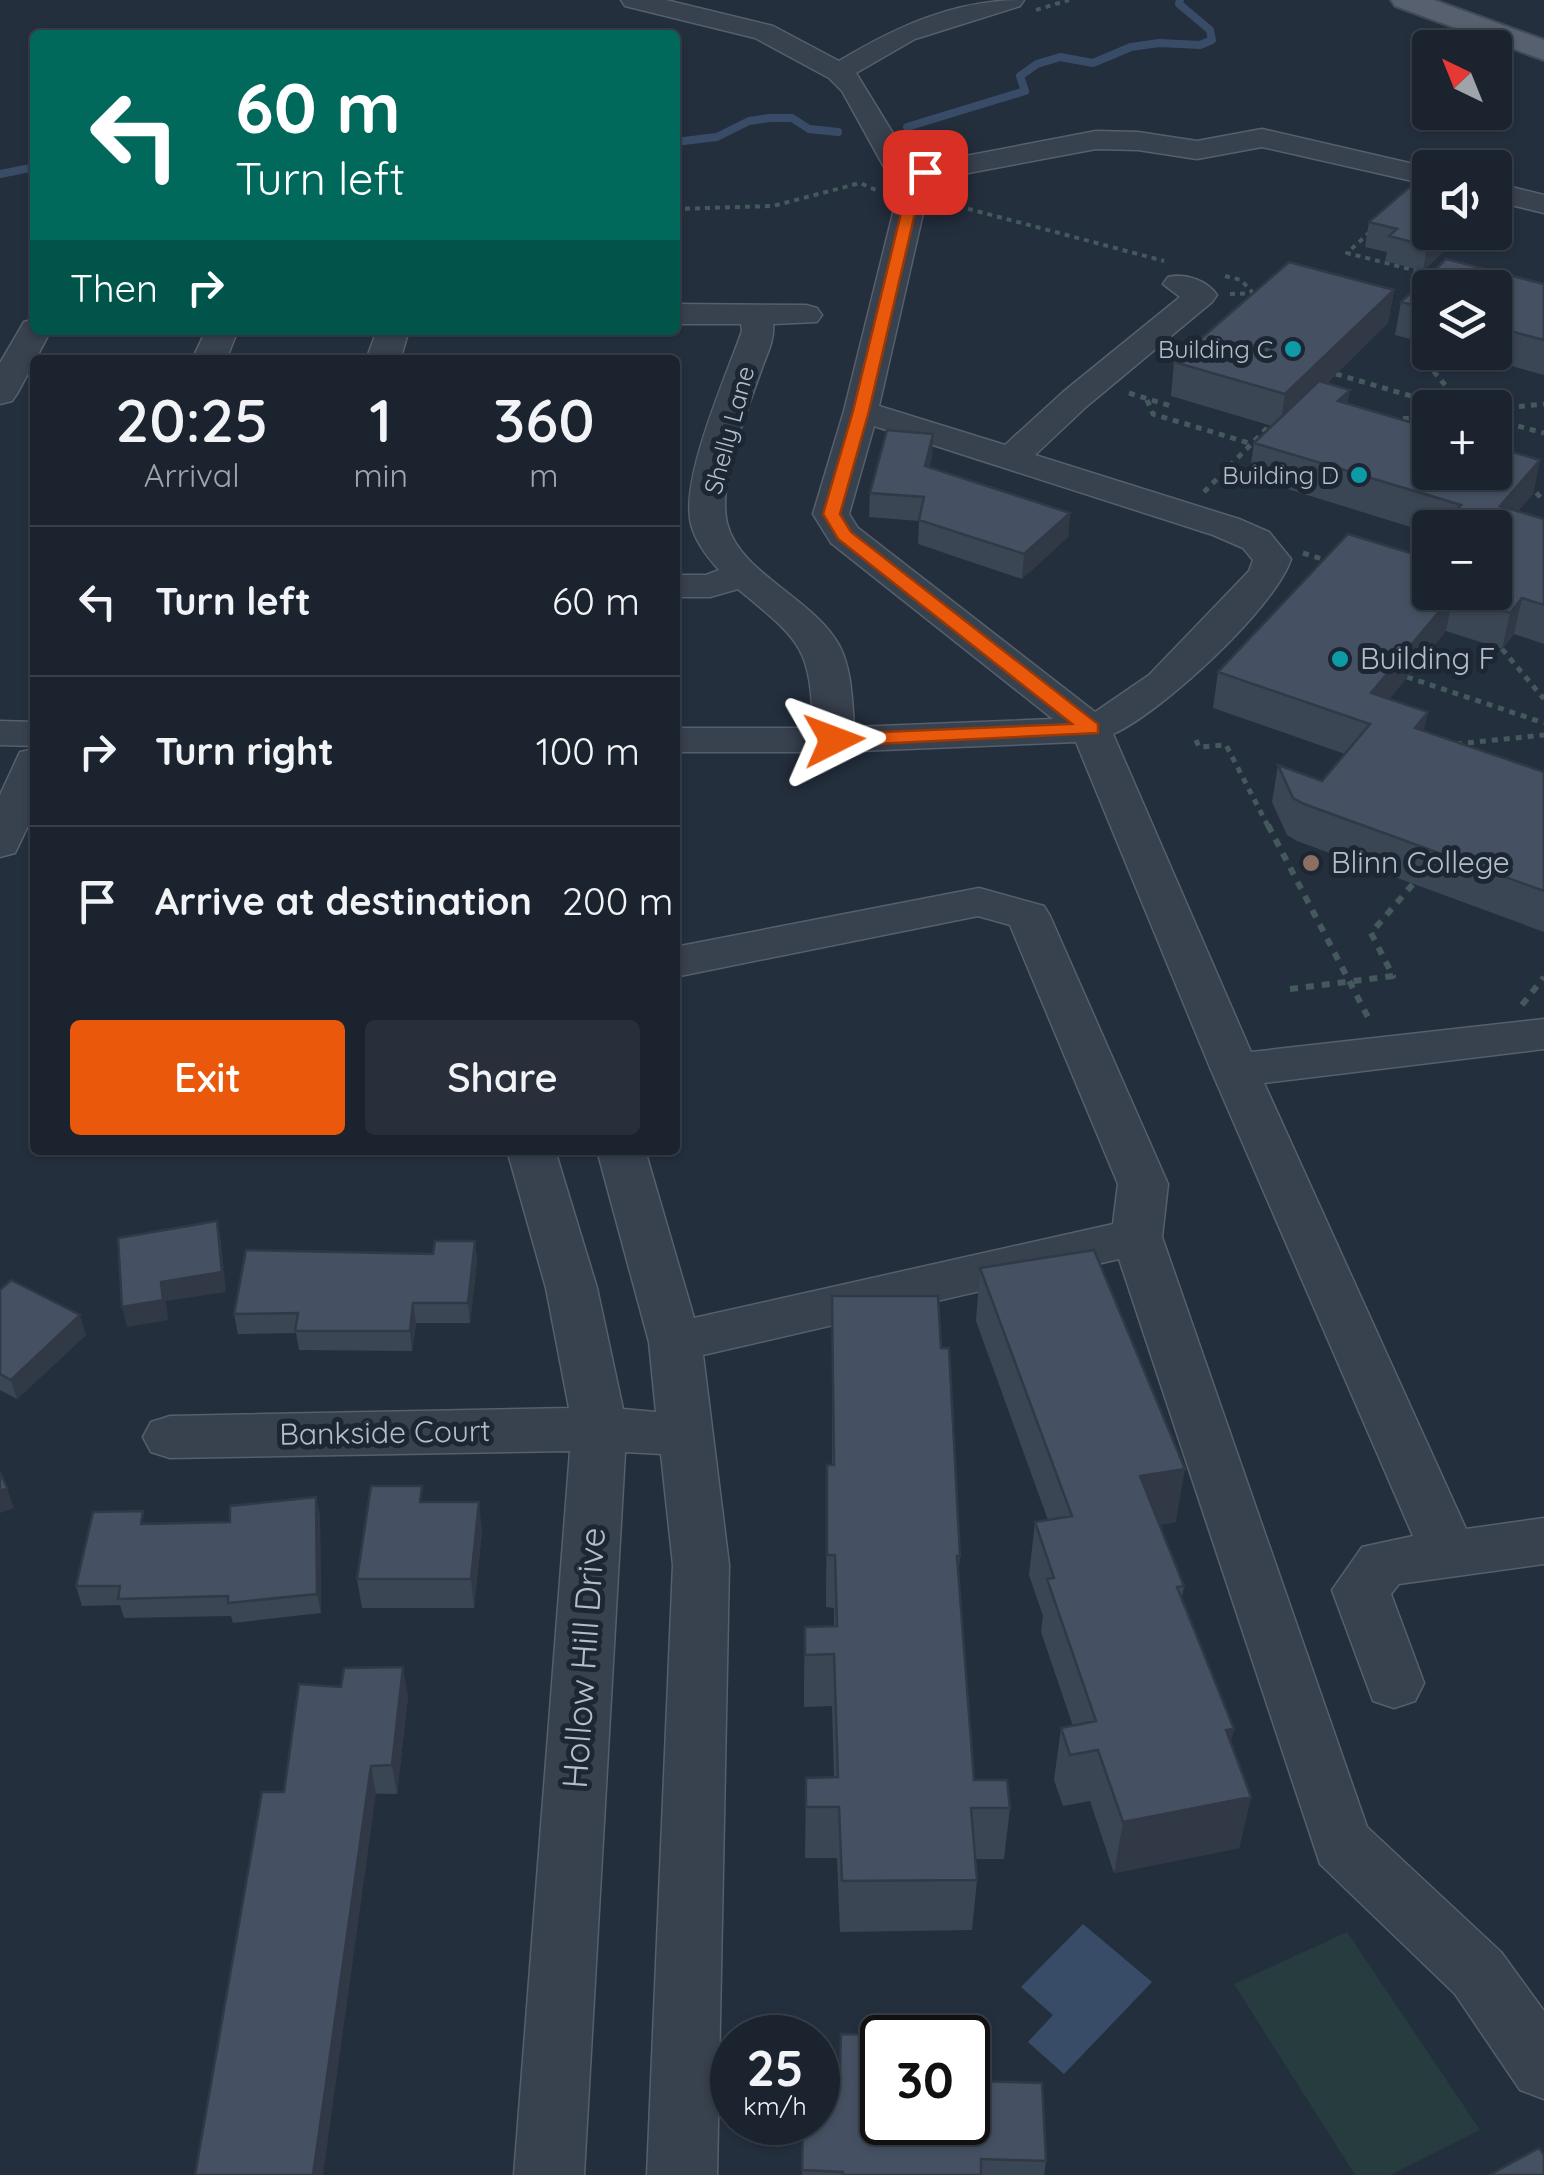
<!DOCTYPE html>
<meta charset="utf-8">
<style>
:root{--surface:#1b232e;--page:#282f3a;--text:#f1f3f6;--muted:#a0a4aa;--line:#39404a;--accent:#ea580c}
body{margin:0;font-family:Quicksand,sans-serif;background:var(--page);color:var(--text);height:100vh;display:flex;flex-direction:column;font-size:38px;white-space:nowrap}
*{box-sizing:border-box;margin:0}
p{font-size:32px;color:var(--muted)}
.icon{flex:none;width:55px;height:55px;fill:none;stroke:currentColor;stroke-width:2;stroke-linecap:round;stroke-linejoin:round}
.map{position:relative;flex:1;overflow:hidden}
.drawer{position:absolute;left:30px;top:355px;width:650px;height:800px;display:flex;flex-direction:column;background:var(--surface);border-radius:10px;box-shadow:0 2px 8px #0004,0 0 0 2px var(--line)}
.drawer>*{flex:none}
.guide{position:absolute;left:30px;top:30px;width:650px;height:305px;border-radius:10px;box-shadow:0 2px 8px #0004,0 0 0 2px var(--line);background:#00695c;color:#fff;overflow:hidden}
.needle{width:65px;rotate:317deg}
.controls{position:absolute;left:1412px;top:30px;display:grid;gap:20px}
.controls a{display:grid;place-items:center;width:100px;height:100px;border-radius:10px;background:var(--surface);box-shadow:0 2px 8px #0004,0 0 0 2px var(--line);font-size:50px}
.speed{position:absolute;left:710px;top:2015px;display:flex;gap:20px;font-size:50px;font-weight:700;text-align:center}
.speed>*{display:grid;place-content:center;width:130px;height:130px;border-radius:50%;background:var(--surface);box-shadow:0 2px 8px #0004,0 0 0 2px var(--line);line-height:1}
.speed small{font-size:25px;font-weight:400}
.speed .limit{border:5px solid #111;border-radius:15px;background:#fff;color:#111}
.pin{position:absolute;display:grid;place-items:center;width:85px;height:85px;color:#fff;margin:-42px;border-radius:20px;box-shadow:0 5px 15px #0006}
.me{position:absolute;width:110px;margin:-55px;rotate:87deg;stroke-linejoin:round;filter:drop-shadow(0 0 8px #0008)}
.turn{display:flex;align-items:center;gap:35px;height:210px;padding:0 40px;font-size:45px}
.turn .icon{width:130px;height:130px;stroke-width:2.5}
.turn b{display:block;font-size:70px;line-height:85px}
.then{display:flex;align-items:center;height:95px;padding:0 40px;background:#0003;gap:20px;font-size:38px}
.eta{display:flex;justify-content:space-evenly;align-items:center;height:170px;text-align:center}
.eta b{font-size:60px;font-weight:600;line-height:70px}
.action{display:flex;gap:20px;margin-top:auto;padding:20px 40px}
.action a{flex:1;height:115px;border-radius:10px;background:var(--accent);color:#fff;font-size:40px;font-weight:600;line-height:115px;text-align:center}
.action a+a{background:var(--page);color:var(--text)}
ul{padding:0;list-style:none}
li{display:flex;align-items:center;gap:30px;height:150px;padding:0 40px;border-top:2px solid var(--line)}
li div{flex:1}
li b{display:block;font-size:38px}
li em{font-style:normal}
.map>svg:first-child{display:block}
.green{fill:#263c3f}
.water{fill:#394c67}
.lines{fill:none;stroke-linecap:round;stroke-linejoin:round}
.stream{stroke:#394c67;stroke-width:8}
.minor-casing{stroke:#565f6c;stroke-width:3}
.major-casing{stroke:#414a57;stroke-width:4}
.path-far2{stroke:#44595c;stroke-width:4;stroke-dasharray:5 5;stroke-linecap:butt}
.path-far1{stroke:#44595c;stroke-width:5;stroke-dasharray:6 6;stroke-linecap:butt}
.path{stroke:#44595c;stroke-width:6;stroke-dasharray:8 8;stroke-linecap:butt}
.minor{fill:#38414e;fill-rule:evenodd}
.major{fill:#56606e;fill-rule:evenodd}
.wall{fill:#3b4654}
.shaded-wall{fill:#303945}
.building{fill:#455162;stroke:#303945;stroke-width:2.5;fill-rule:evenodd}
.route{fill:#ea580c;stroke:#983908;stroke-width:2.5}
.culture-dot{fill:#0f9aa8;stroke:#1d2633;stroke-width:4}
.education-dot{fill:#8d6e63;stroke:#1d2633;stroke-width:4}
.labels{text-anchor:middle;stroke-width:10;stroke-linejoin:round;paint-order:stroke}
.far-poi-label{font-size:25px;fill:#b4bcc9;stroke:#1d2633;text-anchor:end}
.far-street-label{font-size:25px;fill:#b4bcc9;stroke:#1d2633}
.poi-label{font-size:30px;fill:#b4bcc9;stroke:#1d2633;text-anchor:start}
.street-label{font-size:30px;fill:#b4bcc9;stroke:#1d2633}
.near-street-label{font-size:35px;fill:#b4bcc9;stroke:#1d2633}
</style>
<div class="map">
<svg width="1544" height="2175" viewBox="0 0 1544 2175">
<rect width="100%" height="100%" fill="#242f3e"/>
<!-- green -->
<path class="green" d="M 1347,1932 L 1480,2130 L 1390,2175 L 1355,2175 L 1234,1984 Z"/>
<!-- water -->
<path class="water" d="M 1083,1924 L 1152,1982 L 1064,2074 L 1028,2042 L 1053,2015 L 1021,1987 Z"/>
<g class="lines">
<!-- stream -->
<path class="stream" d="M 907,127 L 1025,91 L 1020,76 L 1037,64 L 1060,57 L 1093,63 L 1131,47 L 1159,43 L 1200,45 L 1212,40 L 1210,30 L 1179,4 L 1180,0
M 675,142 L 717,137 L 749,121 L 770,118 L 792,118 L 809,129 L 838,132
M 0,174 L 35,167"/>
<!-- minor casing -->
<g class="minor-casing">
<path id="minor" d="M 621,0 L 666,0 L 773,26 L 839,61 C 898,26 954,0 1024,0 L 1020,6 L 915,39 L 856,73 L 913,166 L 1096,131 L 1138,132 L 1197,141 L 1262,129 L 1431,168 L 1430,185 L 1262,147 L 1197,159 L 1138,150 L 1096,149 L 920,182 L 924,209 L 879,406 L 1005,445 L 1063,392 L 1180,297 L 1163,284 L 1168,277 C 1185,273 1207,280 1217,295 L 1212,302 L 1087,406 L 1035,455 L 1239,519 L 1269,532 L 1291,559 C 1275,608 1161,713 1113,734 L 1251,1052 L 1544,1019 L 1544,1049 L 1264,1083 L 1466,1529 L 1544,1518 L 1544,1564 L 1399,1584 L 1391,1594 L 1424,1683 L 1415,1701 L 1394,1708 L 1373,1701 L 1332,1590 L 1362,1547 L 1413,1536 L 1211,1070 L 1076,742 L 834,752 L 675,752 L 675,728 L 813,728 C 811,645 799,640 738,589 L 710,597 L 675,597 L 675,575 L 706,575 L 719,570 C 708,558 695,541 691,524 C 680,479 726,377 742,331 L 741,324 L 675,324 L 675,304 L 806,305 L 817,308 L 822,315 L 817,322 L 773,324 C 775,339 767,354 762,368 C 748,409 717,481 727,523 C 739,573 813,598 839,645 C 852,670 852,700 854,727 L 1053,719 L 831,543 L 813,514 L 844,411 L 894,209 L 889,176 L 842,91 L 829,78 L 755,38 L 625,6 ZM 874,426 L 1213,535 L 1243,548 L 1253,560 L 1249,571 L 1149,675 L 1095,712 L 858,528 L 849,514 Z
M 1495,183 L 1544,195 L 1544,213 L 1495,201 Z
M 35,319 L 35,330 L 51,330 L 17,394 L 12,401 L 0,404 L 0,363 L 24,322 Z
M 206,330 L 238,330 L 226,360 L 192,360 Z
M 377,330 L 409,330 L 400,360 L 366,360 Z
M 0,721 L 35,722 L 35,746 L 0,745 Z
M 35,749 L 35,811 L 15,853 L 0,857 L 0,795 L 20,752 Z
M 979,888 L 1044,906 L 1050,916 L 1168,1184 L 1162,1237 L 1367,1827 L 1501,1952 L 1544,2011 L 1544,2099 L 1520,2090 L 1455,1994 L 1320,1864 L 1119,1259 L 703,1355 L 729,1565 L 717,2175 L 647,2175 L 673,1565 L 661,1454 L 625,1452 L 584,2175 L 514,2175 L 570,1451 L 170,1458 L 151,1452 L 143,1437 L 151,1422 L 170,1416 L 569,1408 L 546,1288 L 507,1150 L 555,1150 L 597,1288 L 623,1409 L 656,1412 L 649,1342 L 597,1150 L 645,1150 L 694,1318 L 1113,1224 L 1118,1184 L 1010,925 L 978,916 L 675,977 L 675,947 Z"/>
</g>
<!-- major casing -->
<g class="major-casing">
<path id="major" d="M 1391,0 L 1434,0 L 1544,40 L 1544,60 L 1395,6 Z"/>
</g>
<!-- path-far2 -->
<path class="path-far2" d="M 1036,10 L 1069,0
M 939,201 L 1164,261
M 675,209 L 773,206 L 860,183 L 876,190
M 1370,232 L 1347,253 L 1437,276
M 1225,276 L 1241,280 L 1252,292
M 1230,294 L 1258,293
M 1428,364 L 1419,353 L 1429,344"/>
<!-- path-far1 -->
<path class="path-far1" d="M 1426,362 L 1464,408
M 1336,374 L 1452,408
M 1129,393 L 1171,406
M 1147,400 L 1153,414 L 1252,444
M 1495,409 L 1544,404
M 1391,420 L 1430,416
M 1495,420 L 1544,433
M 1528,484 L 1544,501
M 1204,492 L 1270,425
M 1303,553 L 1329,561
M 1502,649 L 1544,699
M 1407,677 L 1544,723
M 1196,740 L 1199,747 L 1226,745 L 1269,828
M 1456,744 L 1544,735"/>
<!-- path -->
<path class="path" d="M 1268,825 L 1371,1023
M 1290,989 L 1393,976 L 1371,933 L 1413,884
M 1522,1005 L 1544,977"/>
<!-- minor -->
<use href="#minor" class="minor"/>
<!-- major -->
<use href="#major" class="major"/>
</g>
<!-- wall -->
<path class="wall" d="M 1369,222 L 1430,232 L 1464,232 L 1423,271 L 1385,261 L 1387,252 L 1365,247 Z
M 1446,259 L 1544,284 L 1544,375 L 1461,352 L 1495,352 L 1495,288 L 1430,288 L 1430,344 L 1395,335 L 1401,302 Z
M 1394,290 L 1388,323 L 1327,383 L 1350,390 L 1347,404 L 1540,460 L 1533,494 L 1518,511 L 1544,519 L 1544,644 L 1514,634 L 1502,649 L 1446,631 L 1389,699 L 1424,731 L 1544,772 L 1544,932 L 1297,841 L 1287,835 L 1272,802 L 1278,765 L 1322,781 L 1345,754 L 1213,708 L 1218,672 L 1417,555 L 1495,528 L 1430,528 L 1430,533 L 1249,477 L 1254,443 L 1272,426 L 1171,396 L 1174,362 Z
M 933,434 L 932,457 L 929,467 L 1070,513 L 1068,537 L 1022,579 L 918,544 L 919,521 L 869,517 L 870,493 Z
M 475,1241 L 477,1261 L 470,1323 L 416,1323 L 412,1351 L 299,1350 L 296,1333 L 238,1334 L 234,1314 Z
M 980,1268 L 1176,1522 L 1159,1525 L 1184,1586 L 1182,1597 L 1234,1729 L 1230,1743 L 1251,1797 L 1239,1848 L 1114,1873 L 1090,1801 L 1063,1806 L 1054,1780 L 1061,1728 L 1073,1726 L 1041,1632 L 1043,1616 L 1029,1575 L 1035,1522 L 1048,1520 L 976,1321 Z
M 0,1290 L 86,1335 L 17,1399 L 0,1390 Z
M 832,1296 L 941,1348 L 960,1556 L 958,1578 L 974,1780 L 1010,1808 L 1004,1859 L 975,1859 L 977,1880 L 972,1930 L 840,1932 L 837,1858 L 805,1858 L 806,1778 L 834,1777 L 832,1706 L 804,1707 L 804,1679 L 805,1627 L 834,1626 L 834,1608 L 826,1607 L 827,1465 L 832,1465 Z
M 316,1497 L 320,1517 L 321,1613 L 233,1623 L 231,1616 L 124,1618 L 120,1605 L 82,1606 L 76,1586 L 147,1524 L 230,1522 Z
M 425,1502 L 482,1531 L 474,1608 L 362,1608 L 357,1579 Z
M 408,1696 L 397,1794 L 284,1792 Z
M 841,2034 L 975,2081 L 1046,2161 L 1044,2175 L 802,2175 L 803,2122 L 839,2070 Z"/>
<!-- shaded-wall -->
<path class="shaded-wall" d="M 1442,232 L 1464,232 L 1423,271 L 1427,246 Z
M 1394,290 L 1388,323 L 1280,428 L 1285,394 Z
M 1350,390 L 1344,424 L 1338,401 Z
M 933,434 L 932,457 L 924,490 L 925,466 Z
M 1540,460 L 1533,494 L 1495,538 L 1500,506 Z
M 1070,513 L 1068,537 L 1022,579 L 1024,554 Z
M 1453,595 L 1446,631 L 1369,723 L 1371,693 Z
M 1522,598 L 1514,634 L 1502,649 L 1510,613 Z
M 1428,712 L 1420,748 L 1415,728 Z
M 217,1221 L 221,1241 L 226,1292 L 166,1301 L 168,1320 L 127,1327 L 122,1307 L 161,1282 Z
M 475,1241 L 477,1261 L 470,1323 L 468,1303 Z
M 413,1303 L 416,1323 L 412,1351 L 410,1331 Z
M 80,1315 L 86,1335 L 17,1399 L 11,1380 Z
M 1185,1469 L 1176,1522 L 1132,1530 L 1140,1476 Z
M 7,1488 L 14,1508 L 0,1513 L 0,1491 Z
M 316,1497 L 320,1517 L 321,1613 L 317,1594 Z
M 479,1502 L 482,1531 L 474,1608 L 471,1579 Z
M 403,1667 L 408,1696 L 397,1794 L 392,1765 Z
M 1234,1729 L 1222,1780 L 1226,1730 Z
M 371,1766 L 376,1794 L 323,2175 L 313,2175 Z
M 1251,1797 L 1239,1848 L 1114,1873 L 1123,1822 Z"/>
<!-- building -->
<path class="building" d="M 1413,184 L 1430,188 L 1430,232 L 1442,232 L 1427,246 L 1389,236 L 1397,229 L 1369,222 Z
M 1446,259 L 1544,284 L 1544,340 L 1495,327 L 1495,288 L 1430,288 L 1430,309 L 1401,302 Z
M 1289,262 L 1394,290 L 1285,394 L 1174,362 Z
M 1319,381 L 1350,390 L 1338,401 L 1430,428 L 1430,472 L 1495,472 L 1495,447 L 1540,460 L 1500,506 L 1544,519 L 1544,605 L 1522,598 L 1510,613 L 1453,595 L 1371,693 L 1428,712 L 1415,728 L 1544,772 L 1544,891 L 1304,804 L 1293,798 L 1278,765 L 1322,781 L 1370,724 L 1218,672 L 1348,534 L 1417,555 L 1430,540 L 1430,592 L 1495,592 L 1495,528 L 1441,528 L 1461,505 L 1254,443 Z
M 887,430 L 933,434 L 925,466 L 1070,513 L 1024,554 L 919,520 L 924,497 L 870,493 Z
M 217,1221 L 222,1272 L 161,1282 L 163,1300 L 122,1307 L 118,1238 Z
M 435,1241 L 475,1241 L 468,1303 L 413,1303 L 410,1331 L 295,1331 L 298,1313 L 234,1314 L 246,1250 L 433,1254 Z
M 1094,1250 L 1185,1469 L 1140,1476 L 1184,1586 L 1177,1587 L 1234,1729 L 1226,1730 L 1251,1797 L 1123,1822 L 1098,1750 L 1070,1755 L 1061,1728 L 1096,1721 L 1047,1579 L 1054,1578 L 1035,1522 L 1072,1516 L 980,1268 Z
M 11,1280 L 80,1315 L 11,1380 L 0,1374 L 0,1290 Z
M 832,1296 L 938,1296 L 941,1348 L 949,1348 L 960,1556 L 957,1556 L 974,1780 L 1007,1780 L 1010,1808 L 971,1808 L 977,1880 L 842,1881 L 839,1807 L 806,1807 L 806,1778 L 838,1777 L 834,1654 L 805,1655 L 805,1627 L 837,1626 L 835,1555 L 827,1555 L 827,1465 L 834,1465 Z
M 0,1472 L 7,1488 L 0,1491 Z
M 371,1486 L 422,1486 L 420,1502 L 479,1502 L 471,1579 L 357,1579 Z
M 316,1497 L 317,1594 L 228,1603 L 228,1596 L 118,1599 L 120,1586 L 76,1586 L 93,1512 L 143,1511 L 141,1524 L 230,1522 L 230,1506 Z
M 403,1667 L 392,1765 L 371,1766 L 313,2175 L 195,2175 L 262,1792 L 284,1792 L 299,1684 L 341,1687 L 344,1668 Z
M 841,2034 L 974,2037 L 975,2081 L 1042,2083 L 1046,2161 L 981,2159 L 981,2175 L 843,2175 L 843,2172 L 802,2170 L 803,2122 L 818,2122 L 818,2069 L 840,2070 ZM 882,2038 L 968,2038 L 968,2122 L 882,2122 Z
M 1539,2148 L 1544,2155 L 1544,2175 L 1489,2175 Z"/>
<!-- route -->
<path class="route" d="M 925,168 L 932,172 L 930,175 L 912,179 L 916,209 L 869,411 L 840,514 L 851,532 L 1098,724 L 1098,733 L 834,746 L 824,740 L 834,734 L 1072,724 L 838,539 L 823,514 L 853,411 L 902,209 L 897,176 Z"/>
<!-- markers -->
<g class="culture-dot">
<circle cx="1293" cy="349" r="10"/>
<circle cx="1359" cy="475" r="10"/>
<circle cx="1340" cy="659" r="10"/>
</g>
<circle class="education-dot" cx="1311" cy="863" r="10"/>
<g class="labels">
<!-- far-poi labels -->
<g class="far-poi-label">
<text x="1273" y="358">Building C</text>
<text x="1339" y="484">Building D</text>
</g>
<!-- far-street labels -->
<g class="far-street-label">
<text transform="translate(729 430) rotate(-75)" y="9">Shelly Lane</text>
</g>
<!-- poi labels -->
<g class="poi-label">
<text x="1360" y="669">Building F</text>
<text x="1331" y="873">Blinn College</text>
</g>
<!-- street labels -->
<g class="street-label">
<text transform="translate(385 1433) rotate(-1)" y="10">Bankside Court</text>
</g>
<!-- near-street labels -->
<g class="near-street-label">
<text transform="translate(584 1658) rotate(-86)" y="12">Hollow Hill Drive</text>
</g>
</g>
</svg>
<div class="controls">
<a><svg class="needle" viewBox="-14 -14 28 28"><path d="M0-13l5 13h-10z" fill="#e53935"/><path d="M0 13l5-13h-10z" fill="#a0a4aa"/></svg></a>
<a><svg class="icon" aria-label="sound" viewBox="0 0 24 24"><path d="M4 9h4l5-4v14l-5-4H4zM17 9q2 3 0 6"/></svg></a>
<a><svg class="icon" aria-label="layers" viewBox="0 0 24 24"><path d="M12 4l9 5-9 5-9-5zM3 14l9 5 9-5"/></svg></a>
<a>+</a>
<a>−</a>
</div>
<div class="speed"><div>25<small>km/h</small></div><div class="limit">30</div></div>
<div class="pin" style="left:925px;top:172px;background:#d93025"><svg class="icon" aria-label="arrive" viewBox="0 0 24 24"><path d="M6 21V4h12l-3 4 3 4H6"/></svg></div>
<svg class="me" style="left:834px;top:740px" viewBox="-20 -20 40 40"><path d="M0-17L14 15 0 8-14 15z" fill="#ea580c" stroke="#fff" stroke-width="4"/></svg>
<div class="guide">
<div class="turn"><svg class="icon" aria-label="left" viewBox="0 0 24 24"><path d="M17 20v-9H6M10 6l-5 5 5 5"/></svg><div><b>60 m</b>Turn left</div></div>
<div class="then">Then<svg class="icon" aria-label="right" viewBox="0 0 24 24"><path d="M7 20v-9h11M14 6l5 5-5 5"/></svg></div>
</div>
<section class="drawer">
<div class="eta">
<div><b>20:25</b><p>Arrival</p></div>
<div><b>1</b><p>min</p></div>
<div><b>360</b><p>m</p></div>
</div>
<ul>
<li><svg class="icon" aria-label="left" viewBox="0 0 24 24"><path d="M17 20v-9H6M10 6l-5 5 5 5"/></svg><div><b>Turn left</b></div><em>60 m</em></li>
<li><svg class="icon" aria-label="right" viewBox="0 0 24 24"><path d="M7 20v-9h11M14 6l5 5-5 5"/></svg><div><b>Turn right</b></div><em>100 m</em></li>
<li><svg class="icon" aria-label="arrive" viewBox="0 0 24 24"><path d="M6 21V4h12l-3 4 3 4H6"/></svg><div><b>Arrive at destination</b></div><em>200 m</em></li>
</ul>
<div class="action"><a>Exit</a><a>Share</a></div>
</section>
</div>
